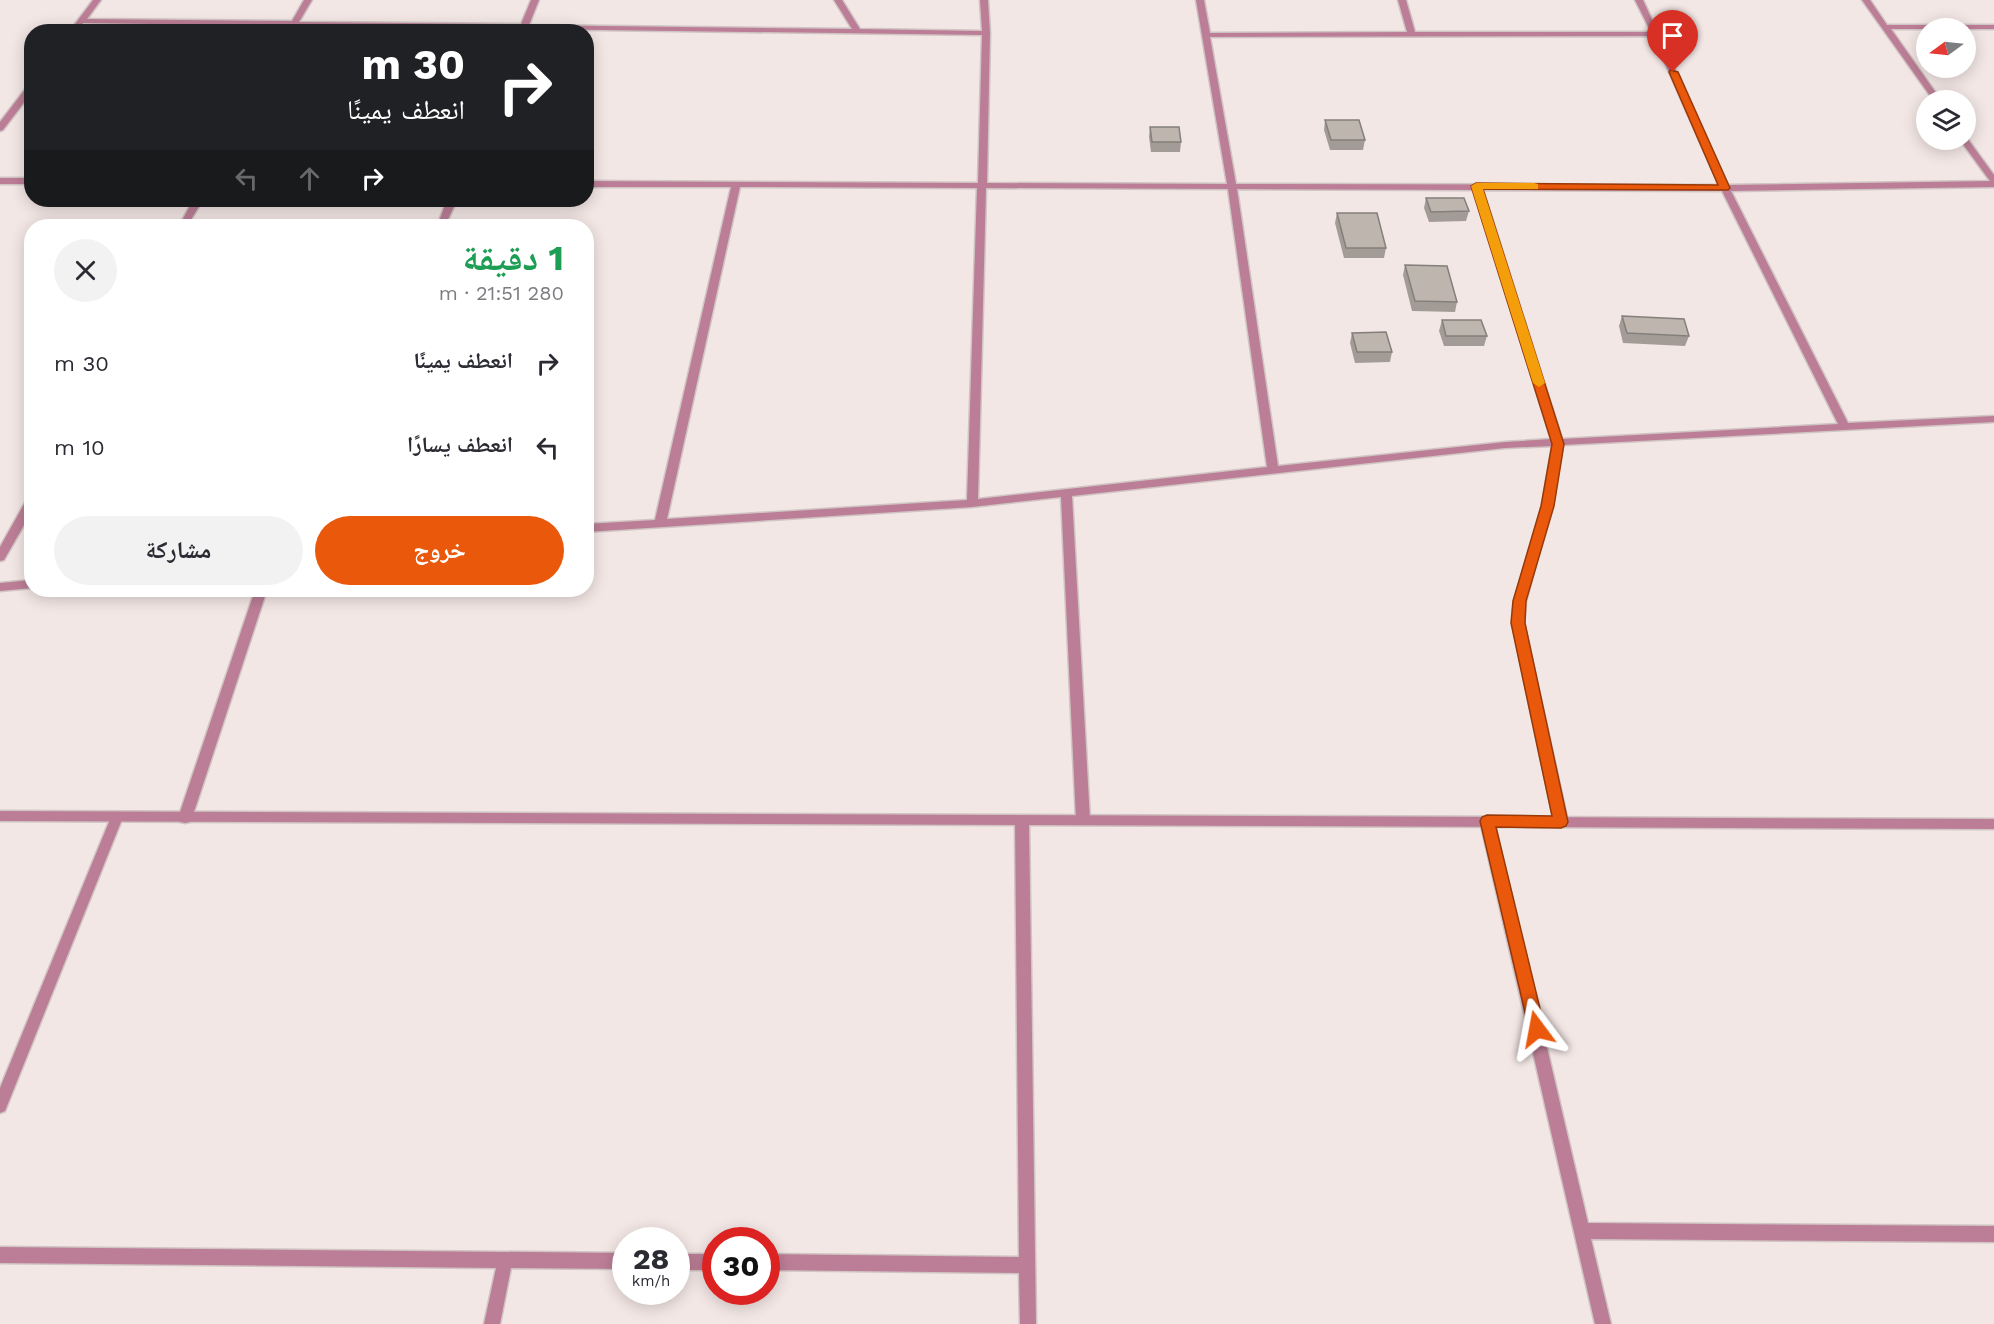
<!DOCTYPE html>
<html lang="ar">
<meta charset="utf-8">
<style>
:root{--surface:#fff;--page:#f2f2f3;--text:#2b2b33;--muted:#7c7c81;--accent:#ea580c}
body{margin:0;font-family:"Work Sans","Noto Naskh Arabic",sans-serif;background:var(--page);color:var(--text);direction:rtl;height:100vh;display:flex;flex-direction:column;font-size:22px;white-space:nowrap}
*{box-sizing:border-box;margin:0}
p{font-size:20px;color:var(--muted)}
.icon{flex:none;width:33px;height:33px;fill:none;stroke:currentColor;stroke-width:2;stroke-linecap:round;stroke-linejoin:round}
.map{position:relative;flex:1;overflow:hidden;direction:ltr}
.sheet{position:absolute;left:24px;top:219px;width:570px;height:378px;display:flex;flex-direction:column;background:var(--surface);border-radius:24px;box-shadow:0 3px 15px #0003;direction:rtl}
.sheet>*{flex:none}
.banner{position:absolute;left:24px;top:24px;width:570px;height:183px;border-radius:24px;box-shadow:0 3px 15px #0003;direction:rtl;background:#202124;color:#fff;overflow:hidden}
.needle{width:39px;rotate:255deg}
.tools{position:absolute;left:1916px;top:18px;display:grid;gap:12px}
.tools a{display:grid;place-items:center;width:60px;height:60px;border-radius:50%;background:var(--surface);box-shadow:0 3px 15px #0003;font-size:30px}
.speed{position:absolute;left:612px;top:1227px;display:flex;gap:12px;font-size:30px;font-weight:700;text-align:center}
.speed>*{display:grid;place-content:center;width:78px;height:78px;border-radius:50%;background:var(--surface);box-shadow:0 3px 15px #0003;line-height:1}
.speed small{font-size:15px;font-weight:400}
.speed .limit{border:9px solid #d22;background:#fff;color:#111}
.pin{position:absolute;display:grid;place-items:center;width:51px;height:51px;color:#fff;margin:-62px -26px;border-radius:50% 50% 50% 0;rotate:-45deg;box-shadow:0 0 6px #0007}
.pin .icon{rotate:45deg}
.me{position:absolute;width:66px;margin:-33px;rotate:347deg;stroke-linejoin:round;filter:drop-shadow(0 0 4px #0008)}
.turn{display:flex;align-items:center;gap:21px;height:126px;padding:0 30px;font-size:27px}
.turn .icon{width:78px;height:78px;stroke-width:2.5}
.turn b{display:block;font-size:42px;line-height:51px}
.lanes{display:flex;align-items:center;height:57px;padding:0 30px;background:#0003;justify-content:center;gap:30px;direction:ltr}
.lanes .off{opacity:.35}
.round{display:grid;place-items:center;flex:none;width:63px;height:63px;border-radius:32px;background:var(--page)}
.head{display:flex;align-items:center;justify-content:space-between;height:102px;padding:0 30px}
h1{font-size:36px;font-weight:700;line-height:45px;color:#1e9e55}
.cta{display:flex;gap:12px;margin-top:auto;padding:12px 30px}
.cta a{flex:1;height:69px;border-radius:36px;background:var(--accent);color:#fff;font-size:24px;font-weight:700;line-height:69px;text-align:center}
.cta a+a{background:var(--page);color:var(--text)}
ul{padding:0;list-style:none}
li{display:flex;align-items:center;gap:18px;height:84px;padding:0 30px}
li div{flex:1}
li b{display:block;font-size:22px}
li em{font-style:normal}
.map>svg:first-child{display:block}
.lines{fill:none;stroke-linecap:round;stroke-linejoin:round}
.minor-casing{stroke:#d0c5c4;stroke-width:3}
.tertiary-casing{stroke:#d0c5c4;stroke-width:3}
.minor{fill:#bc7e96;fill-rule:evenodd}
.tertiary{fill:#bc7e96;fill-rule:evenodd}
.wall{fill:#a39c96}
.building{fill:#bdb5ae;stroke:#847f7a;stroke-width:1.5}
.route{fill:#ea580c;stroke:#983908;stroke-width:1.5}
.slow{fill:#f59e0b}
</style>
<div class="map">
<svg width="1994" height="1324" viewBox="0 0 1994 1324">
<rect width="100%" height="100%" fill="#f3e7e5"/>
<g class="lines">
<!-- minor casing -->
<g class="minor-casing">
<path id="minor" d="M 93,0 L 101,0 L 87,19 L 292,21 L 304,0 L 312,0 L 299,22 L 521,24 L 531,0 L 539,0 L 529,25 L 852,29 L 834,0 L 842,0 L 860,29 L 982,31 L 980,0 L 988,0 L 990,33 L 987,183 L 1227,184 L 1196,0 L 1204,0 L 1210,33 L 1407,32 L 1398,0 L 1406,0 L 1415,32 L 1651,32 L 1635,0 L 1643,0 L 1728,185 L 1990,181 L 1960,140 L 1967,138 L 1994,175 L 1994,187 L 1731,191 L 1848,423 L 1994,416 L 1994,422 L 1563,445 L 1552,505 L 1526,601 L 1524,623 L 1568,822 L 1566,826 L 1561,827 L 1556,826 L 1554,822 L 1512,623 L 1514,601 L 1542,505 L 1552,446 L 1505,448 L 1072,496 L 1090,820 L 1088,824 L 1083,825 L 1078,824 L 1076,820 L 1061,497 L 972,507 L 586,532 L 586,524 L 655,520 L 731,187 L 586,187 L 586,181 L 978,183 L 982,35 L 527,29 L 526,32 L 518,32 L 519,29 L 83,23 L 77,32 L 69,32 ZM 1653,36 L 1719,185 L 1236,184 L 1210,37 ZM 740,187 L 977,188 L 967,500 L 667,519 ZM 986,188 L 1228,189 L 1267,467 L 978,499 ZM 1237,189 L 1474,190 L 1551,439 L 1505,442 L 1278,466 ZM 1483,190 L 1722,191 L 1838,424 L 1562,439 Z
M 1862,0 L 1870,0 L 1887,25 L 1994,25 L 1994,29 L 1891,29 L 1941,100 L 1933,100 Z
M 29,84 L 32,84 L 32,92 L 3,130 L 0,131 L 0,122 Z
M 0,178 L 32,178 L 32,184 L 0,184 Z
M 193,200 L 203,200 L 187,226 L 179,226 Z
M 447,200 L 457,200 L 445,226 L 437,226 Z
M 32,496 L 32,511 L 4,560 L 0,561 L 0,547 L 28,497 Z
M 32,580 L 32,588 L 0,591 L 0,583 Z
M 255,590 L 267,590 L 192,818 L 190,822 L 185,823 L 180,822 L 178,818 Z
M 117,812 L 122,813 L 123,817 L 7,1106 L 5,1111 L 0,1113 L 0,1088 L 111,817 L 112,813 Z
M 1022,816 L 1027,817 L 1029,821 L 1036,1324 L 1020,1324 L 1019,1273 L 766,1270 L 766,1254 L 1019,1257 L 1015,821 L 1017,817 Z
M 1487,816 L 1492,817 L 1494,821 L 1588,1223 L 1994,1226 L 1994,1242 L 1591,1239 L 1611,1324 L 1595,1324 L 1480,821 L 1482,817 Z
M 0,1247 L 626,1253 L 626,1269 L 511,1268 L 500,1324 L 484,1324 L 496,1268 L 0,1263 Z
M 676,1254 L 716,1254 L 716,1270 L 676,1270 Z"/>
</g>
<!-- tertiary casing -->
<g class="tertiary-casing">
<path id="tertiary" d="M 0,811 L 1994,819 L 1994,829 L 0,821 Z"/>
</g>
<!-- minor -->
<use href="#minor" class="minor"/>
<!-- tertiary -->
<use href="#tertiary" class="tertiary"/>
</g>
<!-- wall -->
<path class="wall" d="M 1325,120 L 1365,140 L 1363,150 L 1330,150 L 1324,130 Z
M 1150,127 L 1181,142 L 1180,152 L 1151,152 L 1149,137 Z
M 1426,198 L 1469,211 L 1466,221 L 1429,222 L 1424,208 Z
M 1337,213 L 1386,248 L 1384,258 L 1344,258 L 1335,223 Z
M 1405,265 L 1457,302 L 1455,312 L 1412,311 L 1403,275 Z
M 1622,316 L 1689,336 L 1685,346 L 1623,343 L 1619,326 Z
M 1442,320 L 1487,336 L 1484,346 L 1444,346 L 1439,331 Z
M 1352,333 L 1392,352 L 1390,362 L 1355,363 L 1350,343 Z"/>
<!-- building -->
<path class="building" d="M 1325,120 L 1359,120 L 1365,140 L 1331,140 Z
M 1150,127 L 1179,127 L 1181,142 L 1152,142 Z
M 1426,198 L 1464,198 L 1469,211 L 1431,212 Z
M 1337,213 L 1377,213 L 1386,248 L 1346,248 Z
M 1405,265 L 1447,266 L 1457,302 L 1415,301 Z
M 1622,316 L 1684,319 L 1689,336 L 1627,333 Z
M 1442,320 L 1481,320 L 1487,336 L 1446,336 Z
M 1386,332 L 1392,352 L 1357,352 L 1352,333 Z"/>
<!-- route -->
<path class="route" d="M 1670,70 L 1678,72 L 1730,188 L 1728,190 L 1483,189 L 1564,444 L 1554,506 L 1526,601 L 1525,623 L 1568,822 L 1566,826 L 1561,828 L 1496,827 L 1545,1029 L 1543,1035 L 1537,1037 L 1531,1035 L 1529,1029 L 1480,821 L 1482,817 L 1487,815 L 1552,816 L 1511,623 L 1513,601 L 1541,506 L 1552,444 L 1471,186 L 1476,183 L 1718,185 L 1669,72 Z"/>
<!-- slow -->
<path class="slow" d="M 1534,183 L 1538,184 L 1538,189 L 1483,189 L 1545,383 L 1539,387 L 1533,383 L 1471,186 L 1476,183 Z"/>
</svg>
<div class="tools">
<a><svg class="needle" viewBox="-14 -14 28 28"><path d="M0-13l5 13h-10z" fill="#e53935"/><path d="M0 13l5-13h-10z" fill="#7c7c81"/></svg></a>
<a><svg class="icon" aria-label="layers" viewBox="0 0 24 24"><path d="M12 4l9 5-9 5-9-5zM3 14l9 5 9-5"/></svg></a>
</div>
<div class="speed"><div>28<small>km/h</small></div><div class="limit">30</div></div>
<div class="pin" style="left:1673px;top:72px;background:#d93025"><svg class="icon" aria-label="arrive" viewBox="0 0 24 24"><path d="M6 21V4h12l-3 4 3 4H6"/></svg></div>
<svg class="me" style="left:1537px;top:1029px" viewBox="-20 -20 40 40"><path d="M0-17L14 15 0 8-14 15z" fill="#ea580c" stroke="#fff" stroke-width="4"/></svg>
<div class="banner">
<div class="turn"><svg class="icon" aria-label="right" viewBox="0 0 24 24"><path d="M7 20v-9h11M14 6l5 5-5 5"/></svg><div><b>30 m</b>انعطف يمينًا</div></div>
<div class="lanes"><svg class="icon off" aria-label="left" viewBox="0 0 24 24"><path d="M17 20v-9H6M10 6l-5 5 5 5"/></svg><svg class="icon off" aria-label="ahead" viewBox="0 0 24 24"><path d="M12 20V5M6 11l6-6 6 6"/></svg><svg class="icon" aria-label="right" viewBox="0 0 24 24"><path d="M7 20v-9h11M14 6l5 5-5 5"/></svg></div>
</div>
<section class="sheet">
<div class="head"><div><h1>1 دقيقة</h1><p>280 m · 21:51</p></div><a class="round"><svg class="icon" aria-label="close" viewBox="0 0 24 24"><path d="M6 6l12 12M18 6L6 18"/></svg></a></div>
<ul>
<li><svg class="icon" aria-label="right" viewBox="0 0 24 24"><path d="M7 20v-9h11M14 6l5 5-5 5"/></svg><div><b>انعطف يمينًا</b></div><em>30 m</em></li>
<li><svg class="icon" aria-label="left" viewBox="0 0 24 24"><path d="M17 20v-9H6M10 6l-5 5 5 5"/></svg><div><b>انعطف يسارًا</b></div><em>10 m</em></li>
</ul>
<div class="cta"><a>خروج</a><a>مشاركة</a></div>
</section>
</div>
